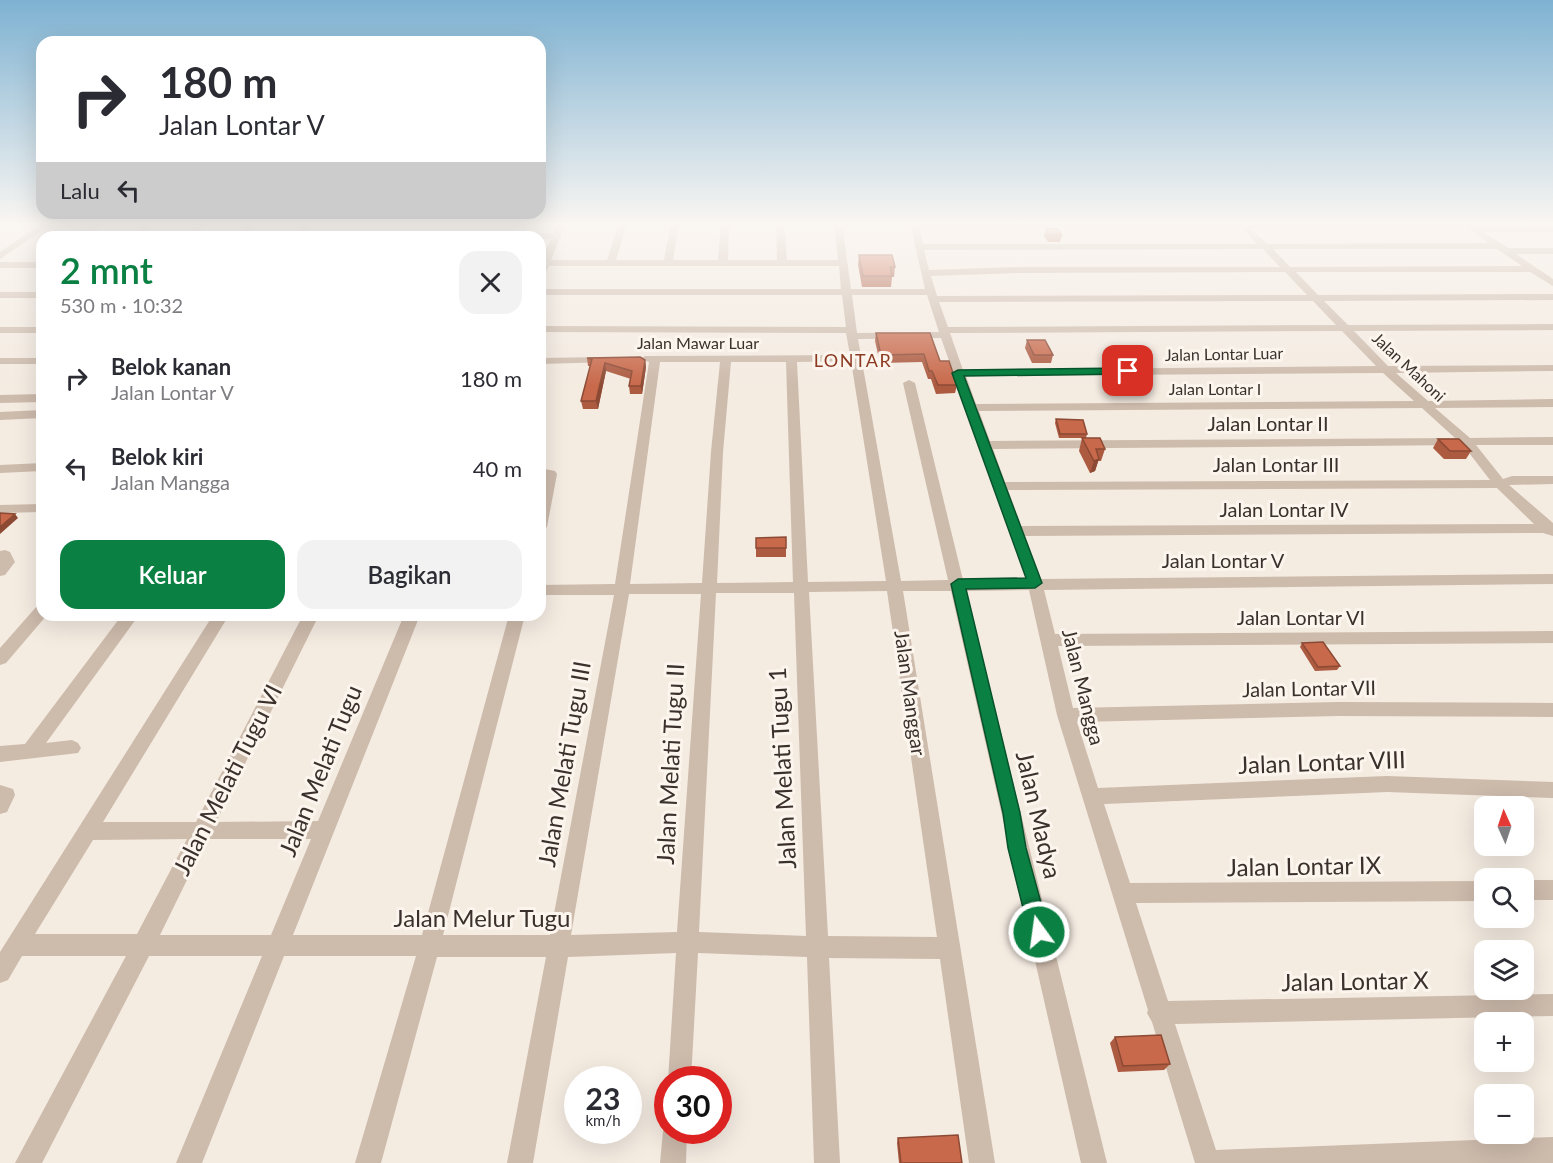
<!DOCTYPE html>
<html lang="id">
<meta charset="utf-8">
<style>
:root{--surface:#fff;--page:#f2f2f3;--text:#2b2b33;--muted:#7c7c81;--accent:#0b8043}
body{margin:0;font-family:Lato,sans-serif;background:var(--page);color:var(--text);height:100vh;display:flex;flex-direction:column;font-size:22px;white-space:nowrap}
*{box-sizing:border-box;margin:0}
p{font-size:20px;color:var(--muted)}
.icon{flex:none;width:33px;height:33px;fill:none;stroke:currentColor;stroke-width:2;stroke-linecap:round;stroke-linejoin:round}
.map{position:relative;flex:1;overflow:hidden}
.sheet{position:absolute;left:36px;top:231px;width:510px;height:390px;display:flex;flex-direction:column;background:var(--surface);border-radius:18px;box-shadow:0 6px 24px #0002}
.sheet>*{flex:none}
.top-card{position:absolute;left:36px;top:36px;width:510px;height:183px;border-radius:18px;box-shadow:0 6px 24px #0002;background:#fff;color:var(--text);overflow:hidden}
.needle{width:39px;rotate:357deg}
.buttons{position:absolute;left:1474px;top:796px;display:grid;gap:12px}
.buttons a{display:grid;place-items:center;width:60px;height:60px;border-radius:12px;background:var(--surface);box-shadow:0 6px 24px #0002;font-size:30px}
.speed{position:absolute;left:564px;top:1066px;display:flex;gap:12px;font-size:30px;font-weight:700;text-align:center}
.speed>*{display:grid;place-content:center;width:78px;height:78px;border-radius:50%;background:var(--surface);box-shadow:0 6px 24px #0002;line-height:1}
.speed small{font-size:15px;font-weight:400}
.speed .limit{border:9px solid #d22;background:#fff;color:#111}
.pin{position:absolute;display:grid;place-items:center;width:51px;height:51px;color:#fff;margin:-26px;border-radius:12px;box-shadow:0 3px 9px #0006}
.me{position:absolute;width:66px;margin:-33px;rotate:346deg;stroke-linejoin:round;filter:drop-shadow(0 0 4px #0008)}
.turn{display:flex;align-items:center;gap:21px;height:126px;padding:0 24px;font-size:27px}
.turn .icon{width:78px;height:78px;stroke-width:2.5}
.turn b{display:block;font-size:42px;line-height:51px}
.then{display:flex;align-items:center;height:57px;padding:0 24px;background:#0003;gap:12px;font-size:22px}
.round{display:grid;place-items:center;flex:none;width:63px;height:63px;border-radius:18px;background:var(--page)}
.headline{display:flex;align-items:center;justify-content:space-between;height:102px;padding:0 24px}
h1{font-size:36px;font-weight:600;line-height:45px;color:var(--accent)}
.button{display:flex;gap:12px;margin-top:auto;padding:12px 24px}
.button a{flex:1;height:69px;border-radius:18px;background:var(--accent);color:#fff;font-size:24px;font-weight:600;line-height:69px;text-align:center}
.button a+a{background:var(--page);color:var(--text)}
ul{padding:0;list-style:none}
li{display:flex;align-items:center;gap:18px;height:90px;padding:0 24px}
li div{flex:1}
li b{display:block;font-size:22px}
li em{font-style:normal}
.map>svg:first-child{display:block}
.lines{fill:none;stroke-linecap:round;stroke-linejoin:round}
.minor{fill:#cdbbac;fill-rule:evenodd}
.wall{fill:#ac5a40}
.shaded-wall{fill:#8c4a34}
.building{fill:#c8694b;stroke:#8c4a34;stroke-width:1.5}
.route{fill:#0b8043;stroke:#07532c;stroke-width:1.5}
.labels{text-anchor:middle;stroke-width:6;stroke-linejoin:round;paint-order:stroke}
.far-street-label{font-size:16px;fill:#3b302b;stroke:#fbf5ee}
.far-neighbourhood-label{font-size:18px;letter-spacing:1.5px;fill:#8c3b22;stroke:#fbf5ee}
.street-label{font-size:20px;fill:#3b302b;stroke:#fbf5ee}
.near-street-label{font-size:24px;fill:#3b302b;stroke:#fbf5ee}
</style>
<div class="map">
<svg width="1553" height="1163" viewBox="0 0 1553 1163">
<rect width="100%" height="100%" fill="#f4ebe1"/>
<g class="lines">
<!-- minor -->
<path class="minor" d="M 43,223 L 53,223 L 0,259 L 0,252 Z
M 94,223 L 104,223 L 86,237 L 76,237 Z
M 146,223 L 156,223 L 140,237 L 131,237 Z
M 199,223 L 208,223 L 193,237 L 184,237 Z
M 248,223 L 257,223 L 244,237 L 235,237 Z
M 303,223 L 312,223 L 300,237 L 291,237 Z
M 558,223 L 566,223 L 551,260 L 607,260 L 619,223 L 627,223 L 616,260 L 664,260 L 671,223 L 679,223 L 673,260 L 718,260 L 721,223 L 729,223 L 728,260 L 777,260 L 776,223 L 784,223 L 787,260 L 838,260 L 834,223 L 842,223 L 851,289 L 925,289 L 910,223 L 1471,223 L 1476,226 L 1553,226 L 1553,232 L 1483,232 L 1508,248 L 1553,248 L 1553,254 L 1516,254 L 1553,279 L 1553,286 L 1530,272 L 1296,272 L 1318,295 L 1553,294 L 1553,300 L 1324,301 L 1348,325 L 1553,324 L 1553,330 L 1354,331 L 1388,366 L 1553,365 L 1553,371 L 1396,373 L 1428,401 L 1553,399 L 1553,407 L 1435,408 L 1470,438 L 1553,437 L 1553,445 L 1476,445 L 1503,479 L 1512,476 L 1553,476 L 1553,484 L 1509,485 L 1553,523 L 1553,536 L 1543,533 L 1025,536 L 1041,579 L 1553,574 L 1553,584 L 1044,590 L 1055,634 L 1553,631 L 1553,643 L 1058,646 L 1073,708 L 1338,702 L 1553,703 L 1553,717 L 1338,716 L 1077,722 L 1098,788 L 1387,776 L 1553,782 L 1553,798 L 1387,792 L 1104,804 L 1130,883 L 1485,881 L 1485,901 L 1136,903 L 1168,1001 L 1553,994 L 1553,1016 L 1175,1024 L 1216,1150 L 1553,1137 L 1553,1163 L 1195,1163 L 1152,1022 L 1147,1013 L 1148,1010 L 1057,715 L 1029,590 L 966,591 L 1107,1163 L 1081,1163 L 951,591 L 903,591 L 995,1163 L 969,1163 L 940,959 L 829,958 L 840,1163 L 814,1163 L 807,957 L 698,953 L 691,1080 L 668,1081 L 676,953 L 568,957 L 533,1163 L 507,1163 L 546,957 L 437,957 L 381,1163 L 355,1163 L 416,956 L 284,956 L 202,1163 L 176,1163 L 262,956 L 149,956 L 42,1163 L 15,1163 L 126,956 L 22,956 L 8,980 L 0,983 L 0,952 L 213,615 L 229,615 L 103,822 L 196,822 L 303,615 L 319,615 L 216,822 L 318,821 L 404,615 L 420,615 L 293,935 L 422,935 L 509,615 L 525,615 L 443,935 L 550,935 L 614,595 L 540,595 L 540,585 L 615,584 L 649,362 L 640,359 L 645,356 L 850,355 L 846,333 L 540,332 L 540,326 L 846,327 L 842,295 L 540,295 L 540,289 L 841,289 L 839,266 L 549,266 L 543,277 L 540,278 L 540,260 L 551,239 L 351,237 L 355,234 L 553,233 ZM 919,228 L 1242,228 L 1257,244 L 923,244 ZM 1251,228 L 1466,228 L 1489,243 L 1267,244 ZM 1263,249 L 1280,267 L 1020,267 L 929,270 L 924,250 ZM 1273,249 L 1497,249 L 1522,266 L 1290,267 ZM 1285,272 L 1307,295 L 937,296 L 931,276 L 1020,273 ZM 852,295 L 927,295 L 939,332 L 857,333 ZM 1313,301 L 1336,325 L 948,327 L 939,302 ZM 1342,331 L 1376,366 L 963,370 L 950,333 ZM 941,338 L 1026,579 L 963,580 L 915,383 L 909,380 L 903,383 L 948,580 L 901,581 L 858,339 ZM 851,361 L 886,581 L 808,582 L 797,362 ZM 660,362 L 720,362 L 711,452 L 702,583 L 630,584 ZM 731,362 L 786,362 L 793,582 L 717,583 L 723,452 ZM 1383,373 L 1414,401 L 976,404 L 966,376 ZM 1422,408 L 1455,438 L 990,441 L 979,411 ZM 1463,445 L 1490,480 L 1005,482 L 993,449 ZM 1497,488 L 1534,524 L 1021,526 L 1008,490 ZM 887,591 L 937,937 L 828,936 L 809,592 ZM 716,593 L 794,593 L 806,936 L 699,932 ZM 629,594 L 701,594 L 677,932 L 571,935 ZM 187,839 L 137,934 L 35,934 L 93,840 ZM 207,839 L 311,839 L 271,935 L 160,935 Z
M 0,262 L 42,262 L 42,268 L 0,268 Z
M 0,292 L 42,292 L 42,298 L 0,298 Z
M 0,327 L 42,327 L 42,333 L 0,333 Z
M 606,357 L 610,358 L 610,362 L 540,364 L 540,358 Z
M 0,358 L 42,358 L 42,364 L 0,364 Z
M 42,394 L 42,402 L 0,403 L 0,395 Z
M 42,410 L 42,418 L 0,420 L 0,412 Z
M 42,463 L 42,471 L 0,473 L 0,465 Z
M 540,468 L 555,471 L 557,474 L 547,527 L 540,532 L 540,492 L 543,477 L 540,476 Z
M 42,504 L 42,512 L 0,513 L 0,505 Z
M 5,550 L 10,552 L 15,562 L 5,575 L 0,576 L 0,551 Z
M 42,604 L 42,615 L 47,615 L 6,663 L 0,665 L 0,648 L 37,606 Z
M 122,615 L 139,615 L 46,743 L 72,740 L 78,743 L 81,748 L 78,753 L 0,762 L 0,746 L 25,744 Z
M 0,785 L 13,789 L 15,795 L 7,812 L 0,814 Z
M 1524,880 L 1553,880 L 1553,900 L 1524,900 Z
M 666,1122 L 668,1131 L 687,1131 L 686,1163 L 660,1163 L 663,1131 Z"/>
</g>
<!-- wall -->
<path class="wall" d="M 1046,229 L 1062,235 L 1060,242 L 1048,242 L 1044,236 Z
M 859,255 L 895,267 L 894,277 L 892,277 L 891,287 L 862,287 L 858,265 Z
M 876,333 L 940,361 L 957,385 L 955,393 L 936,394 L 931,379 L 928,379 L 922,362 L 880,363 L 875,341 Z
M 1027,340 L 1053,355 L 1051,363 L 1032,363 L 1025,348 Z
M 587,358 L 645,360 L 646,367 L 642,394 L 630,394 L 629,386 L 631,379 L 606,371 L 598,409 L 583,409 L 581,401 L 590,366 L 588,366 Z
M 1056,419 L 1087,434 L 1086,438 L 1105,449 L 1101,461 L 1098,461 L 1095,471 L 1090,473 L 1079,451 L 1082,438 L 1059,438 L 1055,423 Z
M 1438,439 L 1471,451 L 1466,459 L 1444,459 L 1433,448 Z
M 786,537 L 786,557 L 756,557 L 756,538 Z
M 1302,643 L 1340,666 L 1337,670 L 1315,671 L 1300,647 Z
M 1115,1037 L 1170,1064 L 1164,1070 L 1118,1072 L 1110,1043 Z
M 898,1138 L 962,1163 L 899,1163 L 897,1143 Z"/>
<!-- shaded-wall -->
<path class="shaded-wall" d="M 645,360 L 646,367 L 642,394 L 641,386 Z
M 605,363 L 606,371 L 598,409 L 596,401 Z
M 1099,459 L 1095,471 L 1090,473 L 1094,461 Z
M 15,514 L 18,518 L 0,534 L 0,527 Z"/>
<!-- building -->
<path class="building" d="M 1046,229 L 1058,229 L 1062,235 L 1050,235 Z
M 859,255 L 892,255 L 895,267 L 890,267 L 892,276 L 863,276 Z
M 876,333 L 930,333 L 940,361 L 949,361 L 957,385 L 938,385 L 932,371 L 929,371 L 924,354 L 881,355 Z
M 1027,340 L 1045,340 L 1053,355 L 1034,355 Z
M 640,357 L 645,360 L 641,386 L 629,386 L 632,371 L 605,363 L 596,401 L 581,401 L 592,359 L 587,358 Z
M 1056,419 L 1083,420 L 1087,434 L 1060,434 Z
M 1082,438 L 1100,438 L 1105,449 L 1096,449 L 1099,459 L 1094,461 Z
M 1438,439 L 1459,439 L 1471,451 L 1450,451 Z
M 0,513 L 15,514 L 0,527 Z
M 786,537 L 786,548 L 756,548 L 756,538 Z
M 1323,642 L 1340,666 L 1318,667 L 1302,643 Z
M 1161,1035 L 1170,1064 L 1123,1066 L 1115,1037 Z
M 958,1135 L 962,1163 L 901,1163 L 898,1138 Z"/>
<!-- sky -->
<linearGradient id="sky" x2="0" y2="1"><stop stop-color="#7eb2d2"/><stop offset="0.58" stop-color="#faf6f2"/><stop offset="1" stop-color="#faf6f2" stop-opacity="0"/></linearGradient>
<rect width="1553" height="386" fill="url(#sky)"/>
<!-- route -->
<path class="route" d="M 1128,368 L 1131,369 L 1131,374 L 964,376 L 1042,583 L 1035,588 L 966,589 L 1020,813 L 1026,848 L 1049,932 L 1046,939 L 1039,941 L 1032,939 L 1029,932 L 1008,848 L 1003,813 L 951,584 L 958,579 L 1026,578 L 952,373 L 958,370 Z"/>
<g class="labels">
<!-- far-street labels -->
<g class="far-street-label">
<text x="698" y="349">Jalan Mawar Luar</text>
<text transform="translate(1224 354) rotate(-1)" y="6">Jalan Lontar Luar</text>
<text transform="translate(1409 367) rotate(43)" y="6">Jalan Mahoni</text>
<text x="1215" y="395">Jalan Lontar I</text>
</g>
<!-- far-neighbourhood labels -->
<g class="far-neighbourhood-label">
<text x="853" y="367">LONTAR</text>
</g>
<!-- street labels -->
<g class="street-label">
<text x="1268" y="431">Jalan Lontar II</text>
<text x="1276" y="472">Jalan Lontar III</text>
<text x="1284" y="517">Jalan Lontar IV</text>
<text x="1223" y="568">Jalan Lontar V</text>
<text x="1301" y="625">Jalan Lontar VI</text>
<text transform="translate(1083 687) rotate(76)" y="7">Jalan Mangga</text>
<text transform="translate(1309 689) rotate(-1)" y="7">Jalan Lontar VII</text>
<text transform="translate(910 693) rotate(82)" y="7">Jalan Manggar</text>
</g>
<!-- near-street labels -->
<g class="near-street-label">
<text transform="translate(1322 763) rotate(-2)" y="8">Jalan Lontar VIII</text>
<text transform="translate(565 764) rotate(-80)" y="8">Jalan Melati Tugu III</text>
<text transform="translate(671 764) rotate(-87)" y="8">Jalan Melati Tugu II</text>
<text transform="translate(783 768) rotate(-93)" y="8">Jalan Melati Tugu 1</text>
<text transform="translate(321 771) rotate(-68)" y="8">Jalan Melati Tugu</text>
<text transform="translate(228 780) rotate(-63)" y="8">Jalan Melati Tugu VI</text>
<text transform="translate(1038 815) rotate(77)" y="8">Jalan Madya</text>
<text transform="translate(1304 867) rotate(-1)" y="8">Jalan Lontar IX</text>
<text x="482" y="927">Jalan Melur Tugu</text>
<text transform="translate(1355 982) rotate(-1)" y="8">Jalan Lontar X</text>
</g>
</g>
</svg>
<div class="buttons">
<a><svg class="needle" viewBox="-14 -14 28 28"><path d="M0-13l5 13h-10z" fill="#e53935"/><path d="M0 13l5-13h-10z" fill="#7c7c81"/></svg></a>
<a><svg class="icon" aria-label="search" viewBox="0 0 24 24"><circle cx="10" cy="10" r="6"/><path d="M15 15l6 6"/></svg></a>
<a><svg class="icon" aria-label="layers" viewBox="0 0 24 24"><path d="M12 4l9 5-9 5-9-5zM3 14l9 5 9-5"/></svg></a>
<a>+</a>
<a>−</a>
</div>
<div class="speed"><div>23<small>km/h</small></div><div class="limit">30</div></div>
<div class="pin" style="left:1128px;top:371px;background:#d93025"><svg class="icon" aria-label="arrive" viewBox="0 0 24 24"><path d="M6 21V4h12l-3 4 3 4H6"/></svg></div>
<svg class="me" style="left:1039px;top:932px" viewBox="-20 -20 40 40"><circle r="17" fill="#0b8043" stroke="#fff" stroke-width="3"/><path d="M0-11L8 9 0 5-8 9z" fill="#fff"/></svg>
<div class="top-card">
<div class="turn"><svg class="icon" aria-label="right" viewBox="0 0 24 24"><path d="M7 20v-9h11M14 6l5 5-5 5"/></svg><div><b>180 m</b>Jalan Lontar V</div></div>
<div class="then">Lalu<svg class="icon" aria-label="left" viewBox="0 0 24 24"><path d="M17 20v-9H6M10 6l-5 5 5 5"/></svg></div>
</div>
<section class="sheet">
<div class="headline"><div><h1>2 mnt</h1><p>530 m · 10:32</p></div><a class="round"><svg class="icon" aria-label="close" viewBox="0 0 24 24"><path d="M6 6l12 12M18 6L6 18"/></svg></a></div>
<ul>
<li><svg class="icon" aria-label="right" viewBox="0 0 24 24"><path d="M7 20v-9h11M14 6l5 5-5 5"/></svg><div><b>Belok kanan</b><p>Jalan Lontar V</p></div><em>180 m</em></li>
<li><svg class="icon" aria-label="left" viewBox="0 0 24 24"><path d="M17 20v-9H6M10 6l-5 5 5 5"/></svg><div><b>Belok kiri</b><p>Jalan Mangga</p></div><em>40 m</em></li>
</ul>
<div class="button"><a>Keluar</a><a>Bagikan</a></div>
</section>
</div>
